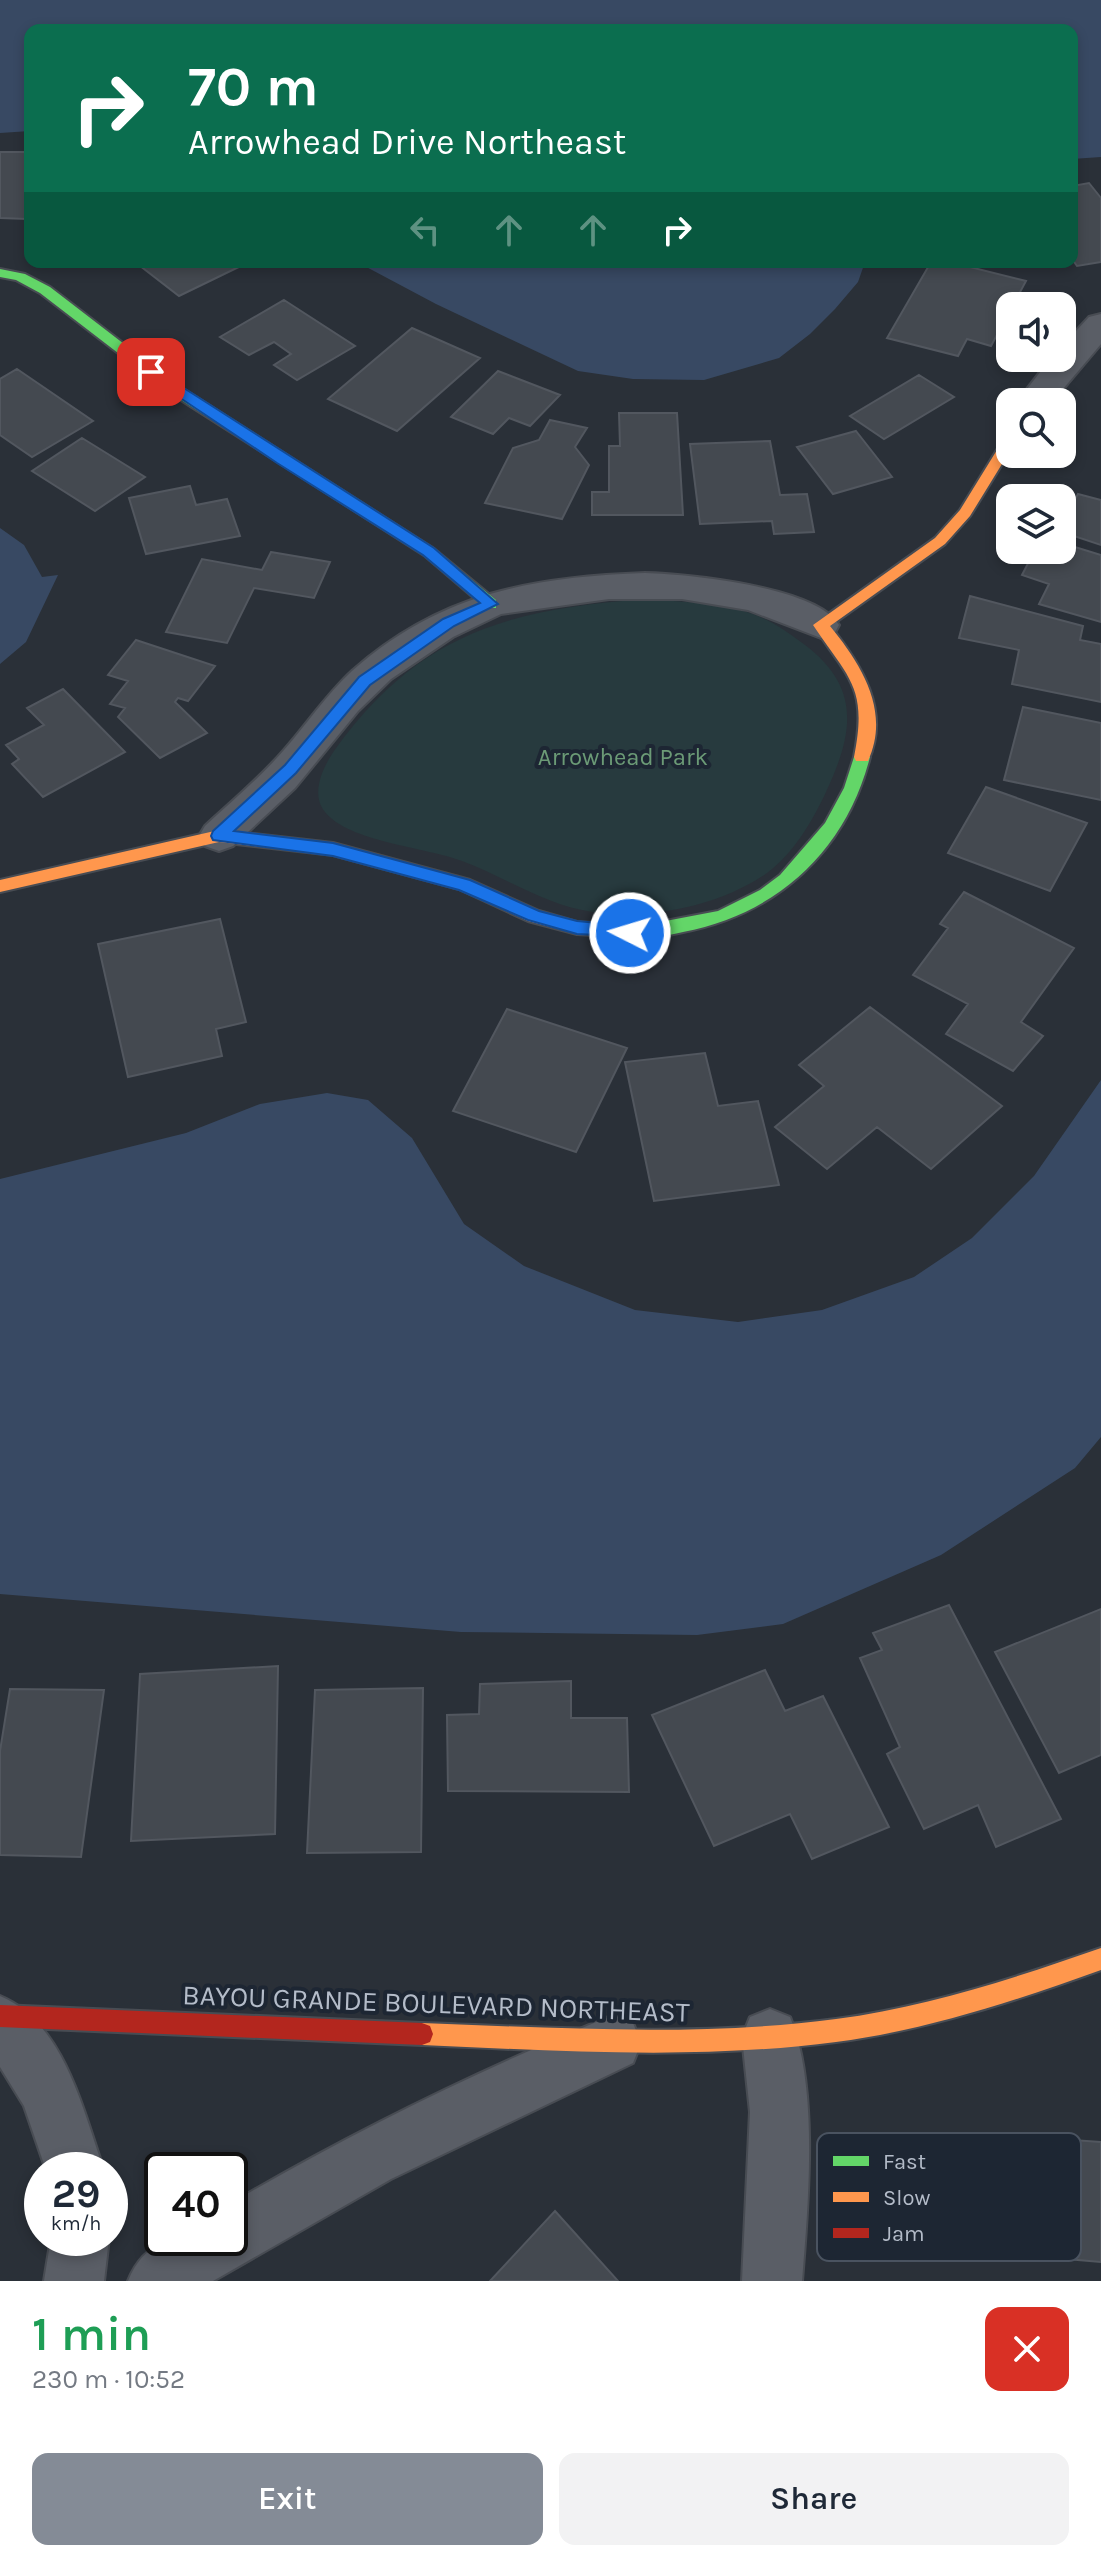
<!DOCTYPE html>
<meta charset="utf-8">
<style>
:root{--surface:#fff;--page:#f2f2f3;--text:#1f2937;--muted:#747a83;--accent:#848b96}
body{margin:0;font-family:Karla,sans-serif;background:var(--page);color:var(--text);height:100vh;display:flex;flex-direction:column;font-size:30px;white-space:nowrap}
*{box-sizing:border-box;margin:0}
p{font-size:26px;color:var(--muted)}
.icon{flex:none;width:44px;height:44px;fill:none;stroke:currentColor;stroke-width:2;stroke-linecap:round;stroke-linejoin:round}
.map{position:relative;height:2281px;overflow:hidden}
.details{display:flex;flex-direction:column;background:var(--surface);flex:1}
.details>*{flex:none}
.hud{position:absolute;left:24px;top:24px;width:1054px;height:244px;border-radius:16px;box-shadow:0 4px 12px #0003;background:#0b6e4f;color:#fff;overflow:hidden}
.fabs{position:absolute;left:996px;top:292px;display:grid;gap:16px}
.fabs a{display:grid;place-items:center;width:80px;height:80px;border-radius:16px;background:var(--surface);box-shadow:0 4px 12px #0003;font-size:40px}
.speed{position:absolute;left:24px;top:2152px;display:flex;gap:16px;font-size:40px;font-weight:700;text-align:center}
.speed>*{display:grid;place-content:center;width:104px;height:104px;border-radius:50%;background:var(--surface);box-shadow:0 4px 12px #0003;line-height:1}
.speed small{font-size:20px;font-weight:400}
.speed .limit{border:4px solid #111;border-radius:12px;background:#fff;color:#111}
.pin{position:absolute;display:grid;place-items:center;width:68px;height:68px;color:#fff;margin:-34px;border-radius:16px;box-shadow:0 4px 12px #0006}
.me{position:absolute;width:88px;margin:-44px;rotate:275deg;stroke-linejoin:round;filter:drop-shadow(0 0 6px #0008)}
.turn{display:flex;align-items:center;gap:28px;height:168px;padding:0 32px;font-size:36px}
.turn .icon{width:104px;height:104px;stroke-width:2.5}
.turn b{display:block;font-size:56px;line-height:68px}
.lanes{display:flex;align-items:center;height:76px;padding:0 32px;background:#0003;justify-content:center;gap:40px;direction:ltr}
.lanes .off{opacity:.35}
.round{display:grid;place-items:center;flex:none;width:84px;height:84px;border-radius:16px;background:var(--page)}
.headline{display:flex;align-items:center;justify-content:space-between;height:136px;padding:0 32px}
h1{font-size:48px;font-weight:600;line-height:60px;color:#1e9e55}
.action{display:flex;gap:16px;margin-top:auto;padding:16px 32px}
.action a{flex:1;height:92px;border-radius:16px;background:var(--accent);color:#fff;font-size:32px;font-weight:600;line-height:92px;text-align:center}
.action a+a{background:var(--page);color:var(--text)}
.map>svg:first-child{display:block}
.green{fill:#273a3e}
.water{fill:#384963}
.building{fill:#444950;stroke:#52575f;stroke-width:2}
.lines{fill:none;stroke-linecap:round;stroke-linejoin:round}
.street-casing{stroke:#484c53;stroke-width:4}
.fast-casing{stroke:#484c53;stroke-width:4}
.slow-casing{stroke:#484c53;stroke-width:4}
.jam-casing{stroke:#484c53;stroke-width:4}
.street{fill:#5a5e66;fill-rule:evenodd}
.fast{fill:#63d668;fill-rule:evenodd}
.slow{fill:#ff974d;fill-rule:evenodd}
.jam{fill:#b3261e;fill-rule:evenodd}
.route{fill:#1a73e8;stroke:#114b97;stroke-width:2}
.labels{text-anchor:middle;stroke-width:8;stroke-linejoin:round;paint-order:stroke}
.park-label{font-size:24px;fill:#6b9a76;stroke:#1d2633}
.near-street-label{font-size:28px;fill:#b4bcc9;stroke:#1d2633}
.key{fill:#1d2633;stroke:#4a5360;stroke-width:2}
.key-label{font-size:22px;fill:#b4bcc9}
</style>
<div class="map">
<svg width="1101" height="2281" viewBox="0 0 1101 2281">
<rect width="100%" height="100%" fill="#2a3038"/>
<!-- green -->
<path class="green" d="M 647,599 C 681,602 720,602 753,614 C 772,621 789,633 805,645 C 862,688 853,734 826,792 C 812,822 793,854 767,873 C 720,906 650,920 593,912 C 547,906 505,877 462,861 C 425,847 349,842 325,812 C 310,794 323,767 334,751 C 418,633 509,609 647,599 Z"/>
<!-- water -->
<path class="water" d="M 0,0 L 1101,0 L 1101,157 L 1072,159 L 1072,30 L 30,30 L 30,131 L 0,133 Z
M 357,262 L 865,262 L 858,282 L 835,309 L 810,334 L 779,358 L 704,380 L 633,379 L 578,371 L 436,304 Z
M 0,528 L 24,545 L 42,577 L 58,575 L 26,642 L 0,664 Z
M 1101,1080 L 1101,1437 L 1075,1468 L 941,1555 L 783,1624 L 697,1635 L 461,1632 L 0,1594 L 0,1179 L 186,1133 L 260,1104 L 327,1093 L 368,1100 L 412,1138 L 464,1224 L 524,1266 L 635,1310 L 738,1322 L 822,1310 L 914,1277 L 972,1238 L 1034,1176 Z"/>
<!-- building -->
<path class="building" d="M 0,152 L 30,152 L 27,219 L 0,218 Z
M 1089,183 L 1101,198 L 1101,262 L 1077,266 L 1072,259 L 1072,186 Z
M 135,262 L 249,262 L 179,296 Z
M 931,262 L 950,262 L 1026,281 L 991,346 L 967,339 L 958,356 L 887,338 Z
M 284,300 L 355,346 L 297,380 L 274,365 L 291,354 L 274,342 L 249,355 L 220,337 Z
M 412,328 L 480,358 L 397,431 L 328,399 Z
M 17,369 L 93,421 L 32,457 L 0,435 L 0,379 Z
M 498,371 L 560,395 L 530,426 L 509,418 L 493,434 L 451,417 Z
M 919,375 L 954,397 L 884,439 L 850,416 Z
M 619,413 L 677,413 L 683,515 L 592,515 L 592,492 L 609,492 L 609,446 L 620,446 Z
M 550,420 L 587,428 L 575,447 L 589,465 L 562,519 L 485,503 L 513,448 L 539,440 Z
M 856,431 L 892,477 L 833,494 L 797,447 Z
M 82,438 L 145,477 L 95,511 L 32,471 Z
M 770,441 L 780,495 L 807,494 L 814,532 L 774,534 L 772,521 L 700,524 L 690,444 Z
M 190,486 L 196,505 L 227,499 L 240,536 L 146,554 L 129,498 Z
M 1078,494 L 1101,500 L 1101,545 L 1062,532 L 1062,522 Z
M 1062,543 L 1101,555 L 1101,622 L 1039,604 L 1049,584 L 1022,575 L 1035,550 L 1062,550 Z
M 271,552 L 330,562 L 314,598 L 254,588 L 227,643 L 166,632 L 202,559 L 262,570 Z
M 970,596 L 1083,626 L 1080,640 L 1101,644 L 1101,702 L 1012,684 L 1019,650 L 959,638 Z
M 136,640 L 215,666 L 188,701 L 178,698 L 175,702 L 207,733 L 160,758 L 118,717 L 125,708 L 110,704 L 128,681 L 108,675 Z
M 63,689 L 125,752 L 43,797 L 12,764 L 19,759 L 6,745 L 44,725 L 27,708 Z
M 1023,707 L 1101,723 L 1101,800 L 1004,780 Z
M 986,787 L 1087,823 L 1050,891 L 948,853 Z
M 964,892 L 1074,948 L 1021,1022 L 1043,1036 L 1013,1071 L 946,1034 L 968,1004 L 913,975 L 948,928 L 940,924 Z
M 220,919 L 246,1022 L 216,1029 L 222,1056 L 128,1077 L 98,944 Z
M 870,1007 L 1002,1106 L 931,1169 L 877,1127 L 827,1169 L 775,1127 L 824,1086 L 799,1065 Z
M 507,1009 L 627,1048 L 576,1152 L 453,1111 Z
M 705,1053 L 718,1106 L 758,1101 L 779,1185 L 654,1201 L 625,1062 Z
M 949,1605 L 1061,1819 L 996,1847 L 978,1805 L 924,1829 L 887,1754 L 900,1747 L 860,1658 L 882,1650 L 873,1633 Z
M 1101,1609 L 1101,1755 L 1059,1773 L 995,1652 Z
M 278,1666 L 275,1834 L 131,1841 L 140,1674 Z
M 765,1670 L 785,1711 L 823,1696 L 889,1827 L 812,1859 L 790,1814 L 714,1846 L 652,1715 Z
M 571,1681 L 571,1718 L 627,1718 L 629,1792 L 448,1791 L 447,1715 L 479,1714 L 480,1684 Z
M 423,1688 L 421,1852 L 307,1853 L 315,1690 Z
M 10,1689 L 104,1690 L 81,1857 L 0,1855 L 0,1751 Z
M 1029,2137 L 1101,2142 L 1101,2262 L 913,2246 L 907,2161 L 1030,2167 Z
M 555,2211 L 618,2281 L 490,2281 Z"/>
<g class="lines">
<!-- street casing -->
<g class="street-casing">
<path id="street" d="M 1101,314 L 1101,344 L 1052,402 L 1017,402 L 1051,358 L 1062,358 L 1062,346 L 1089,317 Z
M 645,573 C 688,574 817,587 839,625 L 834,634 L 821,638 L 748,610 L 682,599 L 609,599 L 501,614 L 453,637 L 391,679 L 358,711 L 295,788 L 233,846 L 219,851 L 205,846 L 199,836 L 205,826 C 232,801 260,778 284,750 C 307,724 326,695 352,671 C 440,593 532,577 645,573 Z
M 0,1996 C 64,2022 83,2111 104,2170 L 46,2170 L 24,2106 L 0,2067 Z
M 770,2009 L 790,2017 C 819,2087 808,2206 802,2281 L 742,2281 L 750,2112 L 742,2037 L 750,2017 Z
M 613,2015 L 633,2023 L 641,2043 L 633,2063 L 391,2179 L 213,2281 L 128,2281 C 148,2232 185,2238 230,2238 L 230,2204 C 352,2132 482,2069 613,2015 Z
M 51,2238 L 109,2238 L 104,2281 L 44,2281 Z"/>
</g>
<!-- fast casing -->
<g class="fast-casing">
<path id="fast" d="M 0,269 L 25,274 L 50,287 L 180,387 L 434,549 L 496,600 L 496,608 L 486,608 L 424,555 L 170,393 L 40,293 L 16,280 L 0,277 Z
M 862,751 L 870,757 C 846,851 777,914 683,932 C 668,935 648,941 634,937 L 632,932 L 634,927 L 718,911 L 760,890 L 780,875 L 825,823 L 844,788 L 854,757 Z"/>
</g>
<!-- slow casing -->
<g class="slow-casing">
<path id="slow" d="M 1010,435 L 1010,451 L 970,516 L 945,544 L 830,626 C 861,664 891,711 868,761 L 856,761 L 854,757 C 868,687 849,679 813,625 L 935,538 L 960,510 L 1005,437 Z
M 219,830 L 333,843 L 470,880 L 539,911 L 577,922 L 640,926 L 648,932 L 640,938 L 577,934 L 528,921 L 459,889 L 333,855 L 219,842 L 0,892 L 0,880 Z
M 1101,1948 L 1101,1970 C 1015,2001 927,2030 836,2042 C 699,2060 560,2051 422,2045 L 414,2042 L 411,2034 L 414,2026 L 422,2023 C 560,2028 699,2037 836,2019 C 927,2007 1015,1978 1101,1948 Z"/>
</g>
<!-- jam casing -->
<g class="jam-casing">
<path id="jam" d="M 0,2005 L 422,2023 L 430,2026 L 433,2034 L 430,2042 L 422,2045 L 0,2027 Z"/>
</g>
<!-- street -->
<use href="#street" class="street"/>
<!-- fast -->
<use href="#fast" class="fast"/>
<!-- slow -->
<use href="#slow" class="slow"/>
<!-- jam -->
<use href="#jam" class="jam"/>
</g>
<!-- route -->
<path class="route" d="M 151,367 L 434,548 L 498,604 L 454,626 L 370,685 L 296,773 L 234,831 L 333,843 L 470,880 L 539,911 L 577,921 L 630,926 L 636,928 L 639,933 L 636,937 L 577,934 L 528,920 L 459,890 L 333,856 L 213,840 L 211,836 L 213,831 L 285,765 L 359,677 L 443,619 L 480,603 L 423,555 L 277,463 L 146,375 L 144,372 Z"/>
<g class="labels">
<!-- park labels -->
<g class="park-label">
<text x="623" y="765">Arrowhead Park</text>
</g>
<!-- near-street labels -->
<g class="near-street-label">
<text transform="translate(436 2003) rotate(2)" y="10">BAYOU GRANDE BOULEVARD NORTHEAST</text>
</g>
</g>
<!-- legend -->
<rect x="817" y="2133" width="264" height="128" rx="12" class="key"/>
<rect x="833" y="2156" width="36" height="10" fill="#63d668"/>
<rect x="833" y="2192" width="36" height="10" fill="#ff974d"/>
<rect x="833" y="2228" width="36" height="10" fill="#b3261e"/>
<g class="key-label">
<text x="883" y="2169">Fast</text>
<text x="883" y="2205">Slow</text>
<text x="883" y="2241">Jam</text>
</g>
</svg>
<div class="fabs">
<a><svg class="icon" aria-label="sound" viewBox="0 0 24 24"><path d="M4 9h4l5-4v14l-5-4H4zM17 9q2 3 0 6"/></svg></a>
<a><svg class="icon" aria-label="search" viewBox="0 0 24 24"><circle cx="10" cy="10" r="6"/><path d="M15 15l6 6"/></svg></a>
<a><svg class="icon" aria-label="layers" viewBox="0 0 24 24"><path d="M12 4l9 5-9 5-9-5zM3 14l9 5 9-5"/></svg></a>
</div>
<div class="speed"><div>29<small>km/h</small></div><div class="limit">40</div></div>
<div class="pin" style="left:151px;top:372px;background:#d93025"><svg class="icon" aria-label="arrive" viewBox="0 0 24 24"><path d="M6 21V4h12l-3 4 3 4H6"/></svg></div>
<svg class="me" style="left:630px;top:933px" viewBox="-20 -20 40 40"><circle r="17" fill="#1a73e8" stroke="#fff" stroke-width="3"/><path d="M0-11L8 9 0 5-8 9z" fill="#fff"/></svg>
<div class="hud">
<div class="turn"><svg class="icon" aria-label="right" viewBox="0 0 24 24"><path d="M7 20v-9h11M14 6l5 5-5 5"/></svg><div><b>70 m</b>Arrowhead Drive Northeast</div></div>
<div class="lanes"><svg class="icon off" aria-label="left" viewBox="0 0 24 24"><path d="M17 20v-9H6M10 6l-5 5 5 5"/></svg><svg class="icon off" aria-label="ahead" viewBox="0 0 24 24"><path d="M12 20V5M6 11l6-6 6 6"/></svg><svg class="icon off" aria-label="ahead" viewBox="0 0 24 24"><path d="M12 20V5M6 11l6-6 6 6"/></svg><svg class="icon" aria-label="right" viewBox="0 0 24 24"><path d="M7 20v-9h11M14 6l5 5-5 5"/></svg></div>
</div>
</div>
<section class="details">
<div class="headline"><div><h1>1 min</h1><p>230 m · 10:52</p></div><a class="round" style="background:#d93025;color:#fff"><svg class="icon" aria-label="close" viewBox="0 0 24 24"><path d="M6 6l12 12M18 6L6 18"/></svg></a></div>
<div class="action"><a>Exit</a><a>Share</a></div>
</section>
